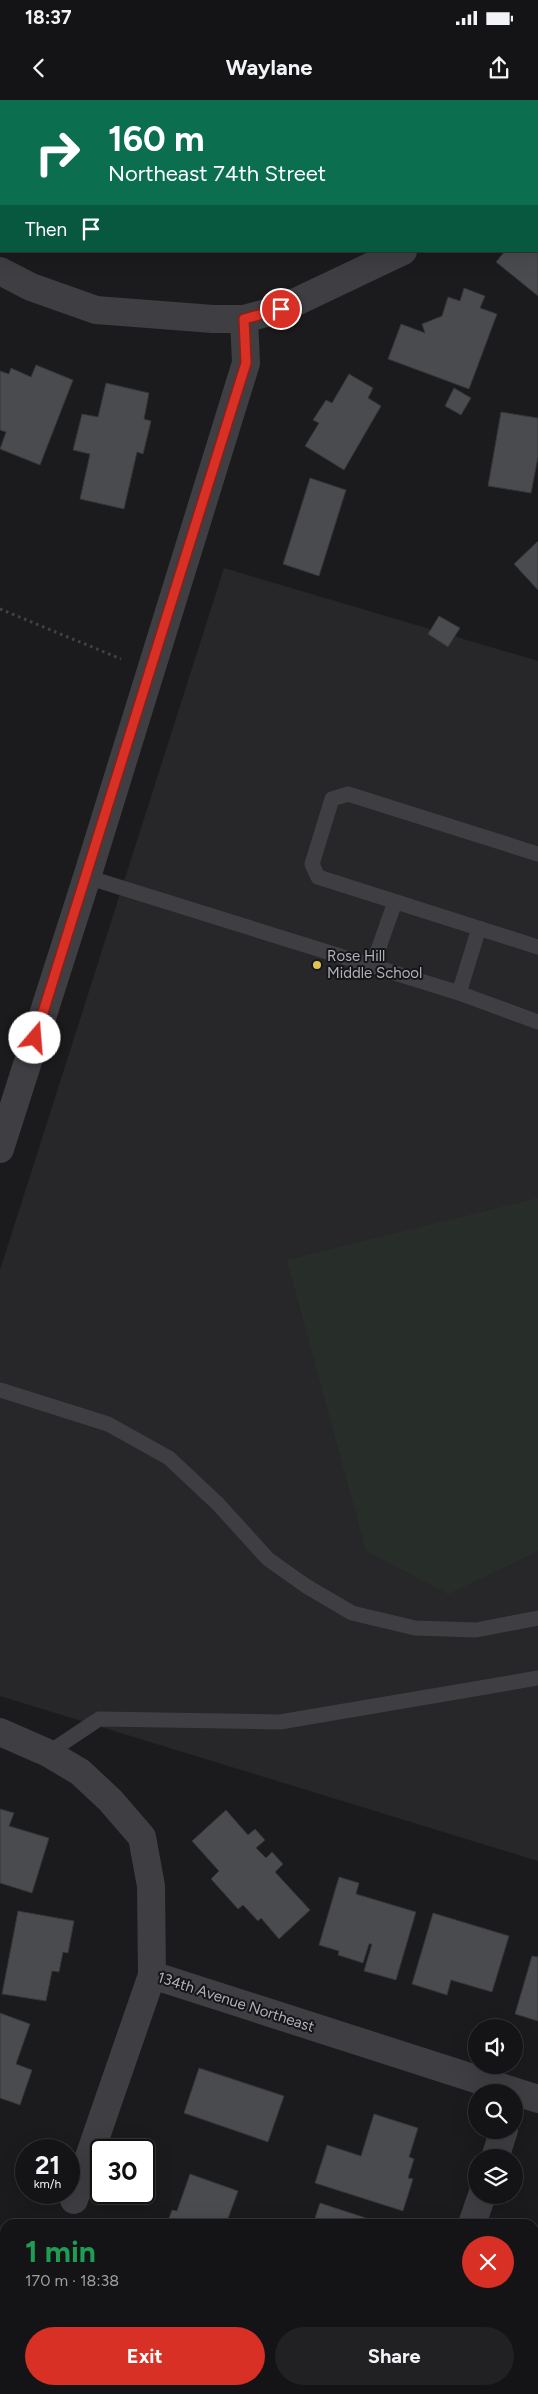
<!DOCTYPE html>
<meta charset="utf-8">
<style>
:root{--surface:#141416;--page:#212123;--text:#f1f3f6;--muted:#9d9ea1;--line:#333335;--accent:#d93025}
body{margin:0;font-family:Figtree,sans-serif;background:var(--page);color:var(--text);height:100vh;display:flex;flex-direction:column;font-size:19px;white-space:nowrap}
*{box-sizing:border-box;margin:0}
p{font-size:16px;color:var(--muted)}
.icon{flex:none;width:28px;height:28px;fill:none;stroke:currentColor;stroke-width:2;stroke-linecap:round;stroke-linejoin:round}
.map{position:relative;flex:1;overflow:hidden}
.side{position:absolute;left:0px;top:2119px;width:539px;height:176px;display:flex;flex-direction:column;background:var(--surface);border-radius:15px 15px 0 0;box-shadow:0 5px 20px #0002,0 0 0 1px var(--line)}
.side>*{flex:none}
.hud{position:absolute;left:0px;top:0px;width:539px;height:152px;box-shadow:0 5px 20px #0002,0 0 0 1px var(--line);background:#0b6e4f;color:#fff;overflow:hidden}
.fabs{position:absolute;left:468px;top:1919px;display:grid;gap:10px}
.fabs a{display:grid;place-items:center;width:55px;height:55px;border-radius:50%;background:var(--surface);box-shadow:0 5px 20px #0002,0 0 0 1px var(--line);font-size:25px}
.speed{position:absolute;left:15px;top:2039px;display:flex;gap:10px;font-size:25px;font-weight:700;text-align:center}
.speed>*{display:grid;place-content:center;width:65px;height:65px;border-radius:50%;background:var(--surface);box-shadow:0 5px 20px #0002,0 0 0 1px var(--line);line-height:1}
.speed small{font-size:12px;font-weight:400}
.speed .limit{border:2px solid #111;border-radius:8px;background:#fff;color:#111}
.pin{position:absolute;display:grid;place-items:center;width:42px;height:42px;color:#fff;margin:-21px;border:2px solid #fff;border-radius:50%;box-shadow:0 1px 5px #0007}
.me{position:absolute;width:55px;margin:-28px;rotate:18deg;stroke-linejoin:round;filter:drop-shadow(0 0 4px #0008)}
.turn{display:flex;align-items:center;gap:18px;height:105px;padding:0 25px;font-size:22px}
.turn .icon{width:65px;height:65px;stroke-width:2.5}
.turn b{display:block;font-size:35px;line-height:42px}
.then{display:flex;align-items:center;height:48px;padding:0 25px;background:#0003;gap:10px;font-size:19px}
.round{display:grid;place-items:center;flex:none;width:52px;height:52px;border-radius:26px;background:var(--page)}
.summary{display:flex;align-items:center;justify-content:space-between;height:85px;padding:0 25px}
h1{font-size:30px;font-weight:700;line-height:38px;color:#1e9e55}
.button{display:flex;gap:10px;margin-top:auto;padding:10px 25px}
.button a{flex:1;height:58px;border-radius:30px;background:var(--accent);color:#fff;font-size:20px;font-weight:700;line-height:58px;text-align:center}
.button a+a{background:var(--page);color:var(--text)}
.status{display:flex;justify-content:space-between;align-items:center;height:35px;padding:0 25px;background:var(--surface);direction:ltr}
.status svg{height:14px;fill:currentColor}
header{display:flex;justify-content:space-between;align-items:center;height:65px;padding:0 25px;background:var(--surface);font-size:22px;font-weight:700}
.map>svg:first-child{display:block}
.built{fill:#27272a}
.green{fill:#272e29}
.building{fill:#4a4b4f;stroke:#363538}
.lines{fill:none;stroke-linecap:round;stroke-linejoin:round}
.path{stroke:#424348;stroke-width:3;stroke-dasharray:2.5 4;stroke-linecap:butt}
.lane{stroke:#3e3e43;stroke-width:15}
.street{stroke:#3e3e43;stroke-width:28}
.route-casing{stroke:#8d1f18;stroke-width:12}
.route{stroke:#d93025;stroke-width:9}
.poi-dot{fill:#dfc451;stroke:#161618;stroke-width:2}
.labels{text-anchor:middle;stroke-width:4;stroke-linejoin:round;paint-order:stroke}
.poi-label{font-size:15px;fill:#afb1bb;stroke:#161618;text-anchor:start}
.street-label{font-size:15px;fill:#afb1bb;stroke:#161618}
</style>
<div class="status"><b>18:37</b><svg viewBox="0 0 49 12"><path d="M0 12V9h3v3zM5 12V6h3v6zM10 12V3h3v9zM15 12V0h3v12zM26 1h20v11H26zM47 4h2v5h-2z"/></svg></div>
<header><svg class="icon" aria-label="back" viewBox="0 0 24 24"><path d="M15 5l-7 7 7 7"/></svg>Waylane<svg class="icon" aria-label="share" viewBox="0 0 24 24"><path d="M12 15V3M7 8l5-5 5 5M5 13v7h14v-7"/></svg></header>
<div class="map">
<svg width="538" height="2294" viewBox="0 0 538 2294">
<rect width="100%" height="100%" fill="#1b1b1d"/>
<!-- built -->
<path class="built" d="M 224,468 L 538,561 L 538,1761 L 0,1596 L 0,1170 Z"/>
<!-- green -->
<path class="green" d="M 538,1098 L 538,1451 L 448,1494 L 366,1451 L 287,1160 Z"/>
<!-- building -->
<path class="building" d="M 0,31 L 1,31 L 1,96 L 0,96 Z
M 538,103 L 538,102 L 538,196 L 496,162 L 505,151 L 538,151 Z
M 464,188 L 485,196 L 480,208 L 497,214 L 469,289 L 388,259 L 401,224 L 425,233 L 422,224 L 442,216 L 448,197 L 460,201 Z
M 36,265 L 73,280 L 40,365 L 0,349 L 6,332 L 0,330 L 0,271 L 9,274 L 11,268 L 31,277 Z
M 349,274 L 373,288 L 368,298 L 381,306 L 344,370 L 305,346 L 319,323 L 313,320 L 326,300 L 332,303 Z
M 106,283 L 149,293 L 144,319 L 151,321 L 143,354 L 137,352 L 124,409 L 80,399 L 90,354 L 73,350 L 82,314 L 98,317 Z
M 454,288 L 471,298 L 461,315 L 445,306 Z
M 501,312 L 538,318 L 538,357 L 531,393 L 488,386 Z
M 310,378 L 346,390 L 319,476 L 283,464 Z
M 538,441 L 538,490 L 514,464 Z
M 439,516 L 460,528 L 448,547 L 428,534 Z
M 0,1709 L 14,1713 L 9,1726 L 49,1738 L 32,1793 L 0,1783 Z
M 226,1710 L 248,1735 L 255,1729 L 265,1740 L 256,1748 L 266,1758 L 272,1752 L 283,1764 L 275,1772 L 310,1810 L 279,1839 L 261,1818 L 258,1821 L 243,1805 L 238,1809 L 211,1779 L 219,1771 L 192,1741 Z
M 339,1777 L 359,1783 L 356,1794 L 416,1812 L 396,1880 L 364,1871 L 372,1844 L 369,1844 L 363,1863 L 338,1855 L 339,1851 L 319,1845 Z
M 18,1811 L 74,1821 L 68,1853 L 63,1852 L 59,1872 L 52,1871 L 46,1901 L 2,1894 Z
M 433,1813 L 509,1836 L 492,1892 L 451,1880 L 447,1895 L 412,1884 Z
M 532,1856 L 538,1857 L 538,1921 L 515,1914 Z
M 0,1913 L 30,1924 L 16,1964 L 32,1970 L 20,2005 L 0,1998 Z
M 199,1968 L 284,1996 L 268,2042 L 184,2013 Z
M 374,2014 L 418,2028 L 409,2057 L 414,2059 L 408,2078 L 413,2079 L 403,2111 L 315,2083 L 327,2045 L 361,2056 Z
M 190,2074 L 238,2091 L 226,2124 L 167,2124 L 172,2110 L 177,2111 Z
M 320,2103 L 369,2119 L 367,2124 L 313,2124 Z
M 0,2197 L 5,2198 L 5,2241 L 0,2240 Z
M 538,2230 L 538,2263 L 534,2262 L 534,2243 Z
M 534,2289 L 537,2294 L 485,2294 L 491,2290 Z
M 306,2290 L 354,2290 L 345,2294 L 307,2294 Z"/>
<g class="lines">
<!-- path -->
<path class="path" d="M 0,509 L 121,559"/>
<!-- lane -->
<path class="lane" d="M 538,754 L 348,694 L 332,699 L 312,764 L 318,777 L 538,847
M 87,777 L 459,893 L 538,922
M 372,867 L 395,802
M 459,893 L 479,828
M 0,1290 L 108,1324 L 169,1358 L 218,1404 L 268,1459 L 306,1486 L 352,1513 L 415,1528 L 476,1530 L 538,1518
M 48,1653 L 99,1619 L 280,1622 L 538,1578"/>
<!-- street -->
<path class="street" d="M 533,1 L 533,0
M 0,171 L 31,187 L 96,210 L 213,219 L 244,219 L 281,209 L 403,151
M 0,1049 L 87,777 L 246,263 L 244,219
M 0,1632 L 48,1653 L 80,1672 L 110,1700 L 142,1737 L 151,1786 L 152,1875 L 538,1999
M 495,2058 L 504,2030
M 74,2100 L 152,1875
M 472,2124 L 482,2095"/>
</g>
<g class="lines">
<!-- route casing -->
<g class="route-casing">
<path id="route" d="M 35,938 L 246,263 L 244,219 L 281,209"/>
</g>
<!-- route -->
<use href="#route" class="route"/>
</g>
<!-- markers -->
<circle class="poi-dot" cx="317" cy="865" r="5"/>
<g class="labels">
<!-- poi labels -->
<g class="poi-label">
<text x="327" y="861">Rose Hill<tspan x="327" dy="17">Middle School</tspan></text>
</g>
<!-- street labels -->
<g class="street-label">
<text transform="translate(236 1902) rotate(18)" y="5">134th Avenue Northeast</text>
</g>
</g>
</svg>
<div class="fabs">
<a><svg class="icon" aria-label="sound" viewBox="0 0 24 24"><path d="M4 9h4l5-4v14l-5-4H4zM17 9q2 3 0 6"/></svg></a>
<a><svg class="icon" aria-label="search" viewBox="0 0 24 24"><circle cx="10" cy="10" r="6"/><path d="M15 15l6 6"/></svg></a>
<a><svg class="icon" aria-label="layers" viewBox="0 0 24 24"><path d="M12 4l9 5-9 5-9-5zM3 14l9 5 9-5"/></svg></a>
</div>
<div class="speed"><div>21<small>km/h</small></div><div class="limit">30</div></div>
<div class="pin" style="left:281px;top:209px;background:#d93025"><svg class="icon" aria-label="arrive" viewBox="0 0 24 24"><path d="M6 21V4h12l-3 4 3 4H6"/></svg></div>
<svg class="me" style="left:35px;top:938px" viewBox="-20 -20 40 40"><circle r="19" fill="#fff"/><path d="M0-13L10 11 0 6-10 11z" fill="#d93025"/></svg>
<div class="hud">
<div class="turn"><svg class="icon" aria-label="right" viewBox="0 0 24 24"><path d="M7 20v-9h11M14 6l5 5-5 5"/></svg><div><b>160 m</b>Northeast 74th Street</div></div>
<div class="then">Then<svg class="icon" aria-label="arrive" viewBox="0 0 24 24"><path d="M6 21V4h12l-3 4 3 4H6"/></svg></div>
</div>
<section class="side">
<div class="summary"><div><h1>1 min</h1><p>170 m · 18:38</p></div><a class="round" style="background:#d93025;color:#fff"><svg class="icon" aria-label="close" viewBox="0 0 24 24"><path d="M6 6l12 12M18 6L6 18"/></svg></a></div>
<div class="button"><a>Exit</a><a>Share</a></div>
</section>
</div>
